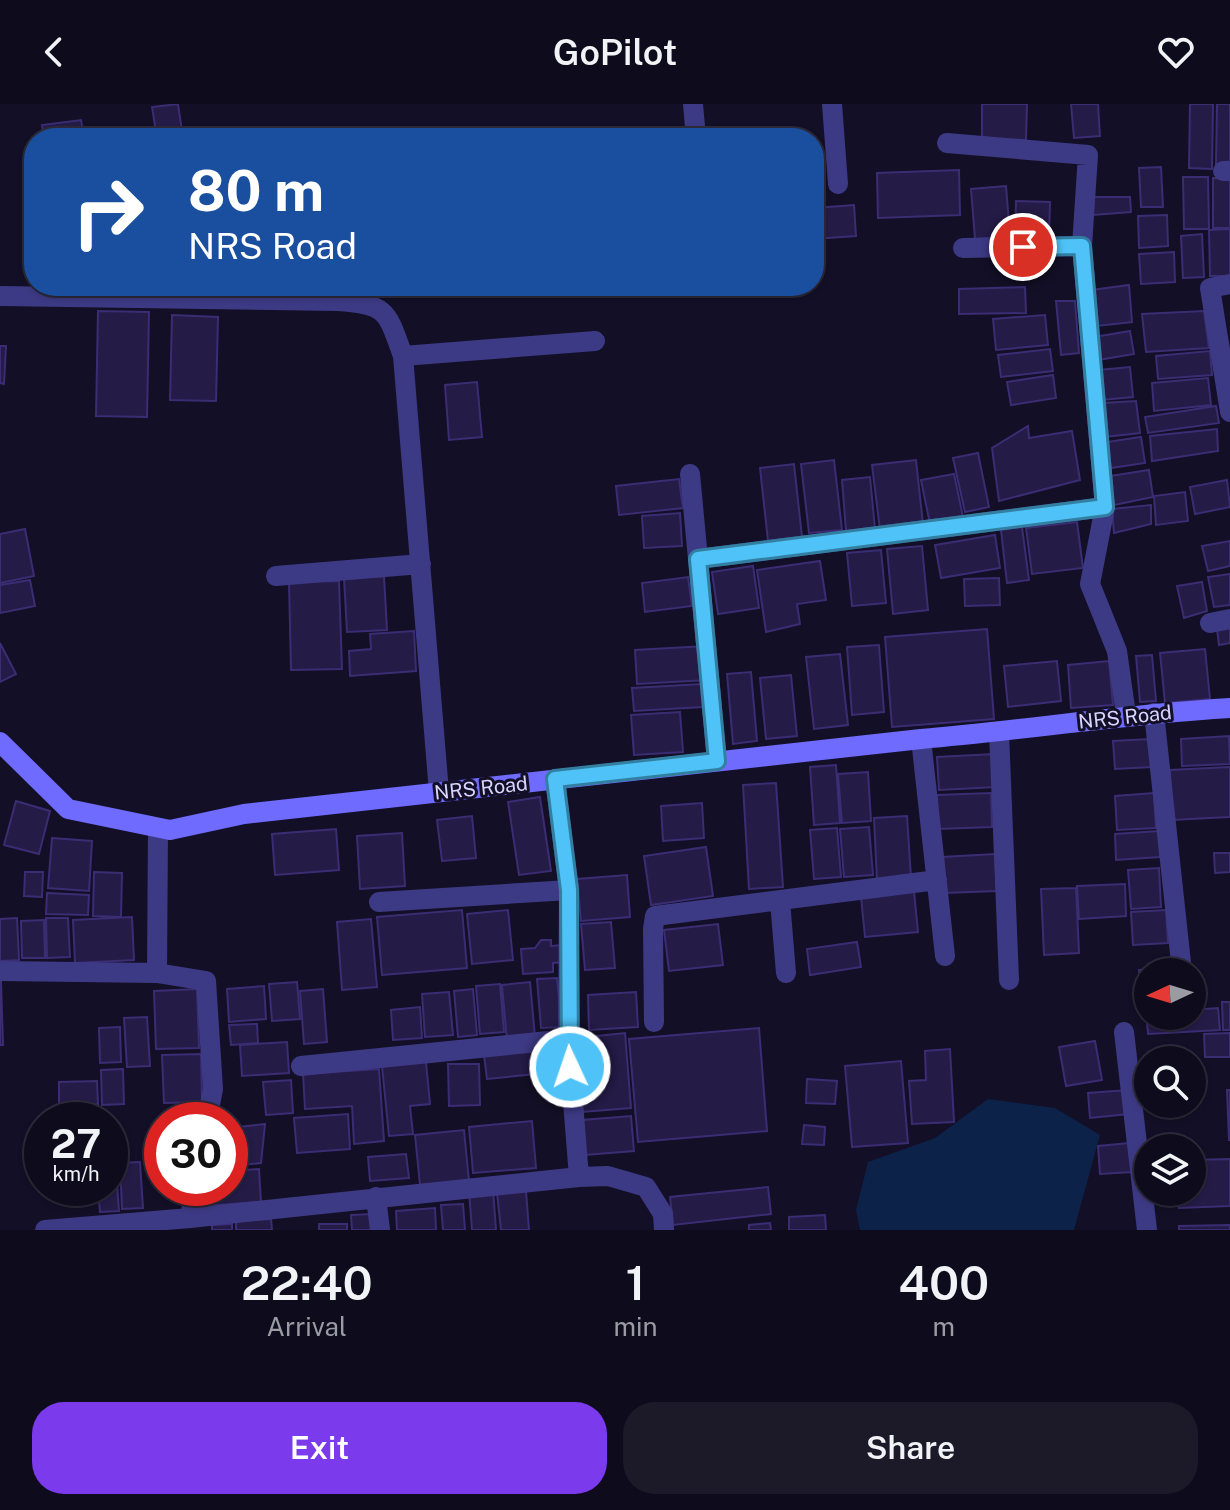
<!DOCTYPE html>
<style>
:root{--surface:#0e0b1c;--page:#1c1929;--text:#f1f3f6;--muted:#9b9ba3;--line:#2e2b3b;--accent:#7c3aed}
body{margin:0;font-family:"Public Sans",sans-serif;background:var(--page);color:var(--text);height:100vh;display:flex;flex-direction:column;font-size:30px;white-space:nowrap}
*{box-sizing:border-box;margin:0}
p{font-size:26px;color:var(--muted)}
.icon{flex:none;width:44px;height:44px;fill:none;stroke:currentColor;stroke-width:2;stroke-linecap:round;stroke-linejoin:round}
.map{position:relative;height:1126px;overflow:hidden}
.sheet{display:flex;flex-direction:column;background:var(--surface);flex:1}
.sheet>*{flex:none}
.hud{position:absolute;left:24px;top:24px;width:800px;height:168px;border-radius:32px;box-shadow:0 2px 6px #0004,0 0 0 2px var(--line);background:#1a4fa0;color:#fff;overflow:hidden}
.needle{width:52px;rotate:266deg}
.buttons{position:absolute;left:1134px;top:854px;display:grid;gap:16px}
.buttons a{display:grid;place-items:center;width:72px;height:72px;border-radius:50%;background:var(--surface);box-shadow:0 2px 6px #0004,0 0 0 2px var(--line);font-size:40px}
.speed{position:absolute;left:24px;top:998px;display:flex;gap:16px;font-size:40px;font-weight:700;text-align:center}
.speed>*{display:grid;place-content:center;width:104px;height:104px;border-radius:50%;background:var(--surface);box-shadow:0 2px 6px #0004,0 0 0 2px var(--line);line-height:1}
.speed small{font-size:20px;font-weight:400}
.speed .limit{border:12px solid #d22;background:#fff;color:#111}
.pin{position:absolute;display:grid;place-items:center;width:68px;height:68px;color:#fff;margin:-34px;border:4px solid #fff;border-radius:50%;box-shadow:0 2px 8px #0007}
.me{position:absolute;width:88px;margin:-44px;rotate:357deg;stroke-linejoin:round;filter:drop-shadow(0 0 6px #0008)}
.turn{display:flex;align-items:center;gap:28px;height:168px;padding:0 32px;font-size:36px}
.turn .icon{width:104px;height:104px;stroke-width:2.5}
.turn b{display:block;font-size:56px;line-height:68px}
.eta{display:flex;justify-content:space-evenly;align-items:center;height:136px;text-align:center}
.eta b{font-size:48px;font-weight:600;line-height:56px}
.button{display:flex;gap:16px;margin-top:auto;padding:16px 32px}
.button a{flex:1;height:92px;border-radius:32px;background:var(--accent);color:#fff;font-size:32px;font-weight:600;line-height:92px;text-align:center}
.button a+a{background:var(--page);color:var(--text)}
header{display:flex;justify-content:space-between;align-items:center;height:104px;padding:0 32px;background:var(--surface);font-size:36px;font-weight:600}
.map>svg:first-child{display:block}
.water{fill:#0c2248}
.building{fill:#241b47;stroke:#3b2d73;stroke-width:2}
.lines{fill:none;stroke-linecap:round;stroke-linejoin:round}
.street{stroke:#3d3a85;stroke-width:20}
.secondary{stroke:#6f6bff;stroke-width:20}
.route-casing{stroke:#337fa1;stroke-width:20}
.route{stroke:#4fc3f7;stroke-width:14}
.labels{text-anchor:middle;stroke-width:6;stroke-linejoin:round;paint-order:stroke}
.street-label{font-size:20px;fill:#d9d4ff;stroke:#130f26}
</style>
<header><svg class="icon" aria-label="back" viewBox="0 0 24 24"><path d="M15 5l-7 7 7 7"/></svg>GoPilot<svg class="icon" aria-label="heart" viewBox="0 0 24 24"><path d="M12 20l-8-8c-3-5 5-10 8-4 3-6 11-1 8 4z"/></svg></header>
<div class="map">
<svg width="1230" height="1126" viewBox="0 0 1230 1126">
<rect width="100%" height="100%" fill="#130f26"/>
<!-- water -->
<path class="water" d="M 988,995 L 1055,1004 L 1100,1031 L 1074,1126 L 860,1126 L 856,1106 L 868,1058 L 935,1034 Z"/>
<!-- building -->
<path class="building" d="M 178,0 L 183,34 L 157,34 L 152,3 Z
M 982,0 L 1027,0 L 1026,36 L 982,35 Z
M 1071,0 L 1098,0 L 1100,32 L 1074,34 Z
M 1190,0 L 1213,0 L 1212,65 L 1189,64 Z
M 1217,0 L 1230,0 L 1230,61 L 1216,61 Z
M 81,16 L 84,34 L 44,34 L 42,21 Z
M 1161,63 L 1163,103 L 1141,103 L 1139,64 Z
M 959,66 L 960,111 L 878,114 L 877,69 Z
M 1183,73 L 1208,73 L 1209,125 L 1184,125 Z
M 1213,74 L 1230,75 L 1230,124 L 1213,124 Z
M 1006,82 L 1010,132 L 975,135 L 971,85 Z
M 1093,93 L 1130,93 L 1131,108 L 1093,111 Z
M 1016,97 L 1050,98 L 1049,135 L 1015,134 Z
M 854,101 L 856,132 L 814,135 L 814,104 Z
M 1167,111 L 1168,142 L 1139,144 L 1138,112 Z
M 1230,125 L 1230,172 L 1210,172 L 1209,126 Z
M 1202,130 L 1204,173 L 1183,174 L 1181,132 Z
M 1174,148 L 1175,178 L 1141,180 L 1139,150 Z
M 1129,181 L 1132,218 L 1097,222 L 1091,186 Z
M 1025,183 L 1026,209 L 959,210 L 959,185 Z
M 1056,197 L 1075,197 L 1079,249 L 1061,251 Z
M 98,207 L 149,208 L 147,313 L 96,312 Z
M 1204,207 L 1209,244 L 1146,248 L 1142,210 Z
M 172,211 L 218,213 L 216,297 L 170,296 Z
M 1045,211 L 1048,241 L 996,246 L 993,215 Z
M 1130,227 L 1134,250 L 1098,256 L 1094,233 Z
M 0,242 L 6,242 L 4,280 L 0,279 Z
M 1050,245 L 1053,267 L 1001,273 L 998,251 Z
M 1210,247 L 1212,271 L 1158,275 L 1156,252 Z
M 1130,263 L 1133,293 L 1102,296 L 1099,266 Z
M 1053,271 L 1056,294 L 1011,301 L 1007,278 Z
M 1208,274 L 1211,301 L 1154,307 L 1152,279 Z
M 477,278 L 482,333 L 449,336 L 445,281 Z
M 1136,297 L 1140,329 L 1105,333 L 1103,299 Z
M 1216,302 L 1219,319 L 1148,329 L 1145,313 Z
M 1028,322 L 1029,334 L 1072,327 L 1080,376 L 999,397 L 992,344 Z
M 1217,325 L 1218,347 L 1152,357 L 1150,332 Z
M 1141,333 L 1145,359 L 1111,364 L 1107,338 Z
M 978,349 L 989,403 L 965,408 L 953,354 Z
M 834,356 L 842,426 L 809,429 L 801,360 Z
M 916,356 L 923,420 L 880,426 L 872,361 Z
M 794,360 L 802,433 L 768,437 L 760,364 Z
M 1149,366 L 1153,393 L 1114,401 L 1110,372 Z
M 954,370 L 963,413 L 930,420 L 921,376 Z
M 870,373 L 875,425 L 846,427 L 842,376 Z
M 679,375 L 683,404 L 619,411 L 616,382 Z
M 1227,376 L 1230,403 L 1195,410 L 1190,383 Z
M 1185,388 L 1188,417 L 1156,421 L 1154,392 Z
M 1151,401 L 1151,420 L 1114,429 L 1112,405 Z
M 680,409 L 682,442 L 644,444 L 642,412 Z
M 1077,418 L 1083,464 L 1032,470 L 1026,424 Z
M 1022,423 L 1029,476 L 1007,479 L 1001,426 Z
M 25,425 L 34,472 L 0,479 L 0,430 Z
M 995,431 L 1000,464 L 941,474 L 935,441 Z
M 1230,437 L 1230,462 L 1208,467 L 1202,442 Z
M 922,442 L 928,506 L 893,510 L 887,445 Z
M 881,446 L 886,499 L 852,502 L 847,449 Z
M 820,457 L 826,496 L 797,500 L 800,520 L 766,528 L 757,466 Z
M 753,462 L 759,504 L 718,510 L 712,468 Z
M 1230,470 L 1230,501 L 1214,503 L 1208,473 Z
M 384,472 L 387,526 L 347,528 L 344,474 Z
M 688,473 L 692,502 L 645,508 L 642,479 Z
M 999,474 L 1000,501 L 965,502 L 964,475 Z
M 30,476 L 35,502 L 0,509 L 0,481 Z
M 339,477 L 342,565 L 291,566 L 289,478 Z
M 1202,478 L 1207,507 L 1184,514 L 1177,482 Z
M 1230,523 L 1230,539 L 1219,541 L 1217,525 Z
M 987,525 L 994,615 L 892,623 L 885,533 Z
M 414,527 L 416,567 L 350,572 L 349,547 L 371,545 L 370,530 Z
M 0,539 L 16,570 L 0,578 Z
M 879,541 L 884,608 L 852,611 L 847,543 Z
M 706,542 L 708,576 L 637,580 L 635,546 Z
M 1205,545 L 1210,595 L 1165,599 L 1160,549 Z
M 840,550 L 848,621 L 814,625 L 806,553 Z
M 1152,551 L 1156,597 L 1140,598 L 1136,552 Z
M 1057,557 L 1061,597 L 1008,603 L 1004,562 Z
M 1109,557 L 1113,601 L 1071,604 L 1068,561 Z
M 751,568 L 757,637 L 733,640 L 727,570 Z
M 791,571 L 797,632 L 766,635 L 760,574 Z
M 702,580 L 703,603 L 634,607 L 632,584 Z
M 680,608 L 683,648 L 634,651 L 631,611 Z
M 1229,632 L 1230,660 L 1182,662 L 1181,635 Z
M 1150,635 L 1152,663 L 1115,665 L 1113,637 Z
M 994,650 L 996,683 L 939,686 L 937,653 Z
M 836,661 L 840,719 L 814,721 L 810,663 Z
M 1230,663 L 1230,713 L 1172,716 L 1170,666 Z
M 868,668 L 871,717 L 842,719 L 838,670 Z
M 776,679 L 783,783 L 749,785 L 743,681 Z
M 991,689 L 992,723 L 938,725 L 937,691 Z
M 1154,689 L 1156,724 L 1117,726 L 1115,692 Z
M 540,693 L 551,767 L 519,771 L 508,698 Z
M 16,697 L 50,707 L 39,750 L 4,741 Z
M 702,699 L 704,734 L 663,737 L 661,702 Z
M 472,712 L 476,754 L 442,757 L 437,716 Z
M 907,712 L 911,774 L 877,776 L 874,714 Z
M 869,723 L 873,771 L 844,773 L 840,725 Z
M 837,724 L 841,773 L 814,775 L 810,726 Z
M 336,725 L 339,766 L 275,771 L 272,730 Z
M 1159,727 L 1160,753 L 1116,756 L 1115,730 Z
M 402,729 L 405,782 L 360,785 L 357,732 Z
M 52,734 L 92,737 L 89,787 L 48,784 Z
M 706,743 L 713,792 L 651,801 L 644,752 Z
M 1214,749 L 1230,749 L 1230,768 L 1215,769 Z
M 995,750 L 997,787 L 944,789 L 942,753 Z
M 1159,764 L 1161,803 L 1131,805 L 1128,766 Z
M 25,768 L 43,768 L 42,793 L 24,792 Z
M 94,768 L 122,769 L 121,813 L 93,812 Z
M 627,771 L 630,813 L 581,817 L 577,775 Z
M 1125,780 L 1126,812 L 1079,815 L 1077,782 Z
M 1076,784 L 1079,849 L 1044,851 L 1041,785 Z
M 914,787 L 918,828 L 865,833 L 861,793 Z
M 47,789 L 89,791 L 88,811 L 46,810 Z
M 462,806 L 467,864 L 382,871 L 377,813 Z
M 508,806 L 513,856 L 472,860 L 467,810 Z
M 1166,806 L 1168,839 L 1133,841 L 1131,808 Z
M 132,813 L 134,856 L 75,859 L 73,816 Z
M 17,814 L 19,856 L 0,857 L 0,815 Z
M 46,814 L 68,814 L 70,853 L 47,854 Z
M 371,815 L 377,883 L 342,886 L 337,818 Z
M 44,816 L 45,854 L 22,854 L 21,817 Z
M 611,818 L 615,864 L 585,866 L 581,820 Z
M 718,820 L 723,861 L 669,867 L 664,826 Z
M 541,836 L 551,836 L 551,842 L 563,841 L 564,858 L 553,859 L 553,868 L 523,870 L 521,845 L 535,844 Z
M 857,838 L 861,863 L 810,871 L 807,845 Z
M 1174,863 L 1175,868 L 1148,868 L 1148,903 L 1142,903 L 1139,866 Z
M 557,874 L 562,923 L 541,924 L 537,875 Z
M 0,878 L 1,878 L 3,941 L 0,941 Z
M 297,878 L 300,915 L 272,917 L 269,880 Z
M 530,878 L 535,933 L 507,936 L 502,881 Z
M 500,880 L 504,928 L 480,930 L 476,882 Z
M 264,882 L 266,915 L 229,918 L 227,885 Z
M 197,885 L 199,944 L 156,945 L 154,887 Z
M 323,885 L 327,938 L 304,940 L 300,887 Z
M 473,885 L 477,931 L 458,933 L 454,887 Z
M 449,888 L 453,931 L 425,933 L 422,890 Z
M 636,888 L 638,923 L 589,926 L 588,891 Z
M 1222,898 L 1230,898 L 1230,926 L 1223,926 Z
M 420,903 L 422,934 L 393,936 L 391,906 Z
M 1218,904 L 1220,926 L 1148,930 L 1146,909 L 1148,912 L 1192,912 L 1192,906 Z
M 147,913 L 150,962 L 127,963 L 124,914 Z
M 257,920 L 258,939 L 231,941 L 229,921 Z
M 120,923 L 121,958 L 100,959 L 99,924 Z
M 759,924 L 767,1027 L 638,1038 L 629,935 Z
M 625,929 L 631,1004 L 582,1008 L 577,934 Z
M 1230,929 L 1230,953 L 1205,953 L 1204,930 Z
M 1095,937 L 1102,976 L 1066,982 L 1059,943 Z
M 287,938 L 289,969 L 242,972 L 240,941 Z
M 534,945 L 536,970 L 487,975 L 484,951 Z
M 950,945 L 954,1018 L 912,1020 L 909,977 L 926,976 L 925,947 Z
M 201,950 L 202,998 L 164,999 L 162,951 Z
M 901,957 L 908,1039 L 852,1043 L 845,962 Z
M 426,958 L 430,1000 L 410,1002 L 413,1030 L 389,1032 L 382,962 Z
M 448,960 L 479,960 L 480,1001 L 449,1002 Z
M 123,965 L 124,1000 L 102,1001 L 101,966 Z
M 379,965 L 384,1037 L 354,1040 L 352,1002 L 305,1005 L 303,970 Z
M 807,975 L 837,977 L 835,1000 L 806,999 Z
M 291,976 L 293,1009 L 266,1011 L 263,978 Z
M 97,977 L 98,1000 L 59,1001 L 59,978 Z
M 1128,986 L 1129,1010 L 1090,1014 L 1088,989 Z
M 1227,986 L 1230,986 L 1230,1036 L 1229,1036 Z
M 348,1010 L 350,1045 L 297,1049 L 294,1014 Z
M 631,1012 L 634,1047 L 585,1051 L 582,1016 Z
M 532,1017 L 536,1064 L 473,1069 L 469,1023 Z
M 265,1020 L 261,1059 L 230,1062 L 230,1024 Z
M 804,1021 L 825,1023 L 824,1041 L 802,1040 Z
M 464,1026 L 469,1077 L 420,1081 L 415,1031 Z
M 1129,1039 L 1132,1068 L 1100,1070 L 1098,1042 Z
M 406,1050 L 409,1074 L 370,1077 L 368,1053 Z
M 115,1054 L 119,1107 L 100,1108 L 98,1084 L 110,1084 L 110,1055 Z
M 1230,1055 L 1230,1102 L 1179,1104 L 1179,1088 L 1192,1088 L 1192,1056 Z
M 140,1058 L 143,1104 L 122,1105 L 120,1059 Z
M 259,1065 L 261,1098 L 205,1102 L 204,1084 L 230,1084 L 230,1067 Z
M 768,1083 L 771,1110 L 673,1121 L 670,1093 Z
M 493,1085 L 496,1126 L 472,1126 L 469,1087 Z
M 526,1087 L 529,1126 L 501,1126 L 497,1089 Z
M 463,1100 L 465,1126 L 443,1126 L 441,1101 Z
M 435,1104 L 436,1126 L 397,1126 L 396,1107 Z
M 373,1110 L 374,1126 L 352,1126 L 351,1111 Z
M 825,1111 L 826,1126 L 789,1126 L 789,1113 Z
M 271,1115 L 272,1126 L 236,1126 L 236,1117 Z
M 770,1119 L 771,1126 L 749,1126 L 749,1121 Z
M 232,1120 L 232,1126 L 212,1126 L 212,1121 Z
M 319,1120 L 347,1120 L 347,1126 L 319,1126 Z
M 1230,1121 L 1230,1126 L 1179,1126 L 1179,1122 Z"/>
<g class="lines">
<!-- street -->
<path class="street" d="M 693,0 L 696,34
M 832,0 L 838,80
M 947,39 L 1088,51 L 1082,142
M 1223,67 L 1230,67
M 963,144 L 1082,142 L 1105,403 L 1090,480 L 1117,547 L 1126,611
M 1230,180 L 1210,184 L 1230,308
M 0,192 L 338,197 C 388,200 387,208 403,252 L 439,688
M 403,252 L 595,237
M 690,370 L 717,657
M 698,455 L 1105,403
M 276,472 L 421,460
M 1210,519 L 1230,515
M 1154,609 L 1182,868
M 999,628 L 1009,876
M 921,635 L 945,852
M 555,675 L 569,786 L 568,935 L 579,1073 L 608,1072 L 646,1083 L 663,1110 L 664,1126
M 158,724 L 157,869 L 206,877 L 213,985 L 207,1016
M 780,797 L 786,869
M 379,798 L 569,786
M 0,867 L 157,869
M 654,918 L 653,825 L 655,812 L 937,776
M 1124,928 L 1147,1126
M 301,962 L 568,935
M 195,1084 L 190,1114 L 579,1073
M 376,1093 L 380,1126
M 45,1126 L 190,1114"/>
<!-- secondary -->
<path class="secondary" d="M 0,638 L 68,705 L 170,726 L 244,710 L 921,635 C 1025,626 1127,610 1230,604"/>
</g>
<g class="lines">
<!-- route casing -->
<g class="route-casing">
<path id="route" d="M 570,963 L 569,786 L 555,675 L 717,657 L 698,455 L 1105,403 L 1082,142 L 1023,143"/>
</g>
<!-- route -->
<use href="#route" class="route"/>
</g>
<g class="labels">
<!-- street labels -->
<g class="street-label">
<text transform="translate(1125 613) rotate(-6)" y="7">NRS Road</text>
<text transform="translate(481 684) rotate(-6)" y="7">NRS Road</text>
</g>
</g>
</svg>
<div class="buttons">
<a><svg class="needle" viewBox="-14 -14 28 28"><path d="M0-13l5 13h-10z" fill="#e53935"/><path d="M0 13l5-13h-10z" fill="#9b9ba3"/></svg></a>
<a><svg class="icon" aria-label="search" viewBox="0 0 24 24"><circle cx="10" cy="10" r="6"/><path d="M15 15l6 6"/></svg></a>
<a><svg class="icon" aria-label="layers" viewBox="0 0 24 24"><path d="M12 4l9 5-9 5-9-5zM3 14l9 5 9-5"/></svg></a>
</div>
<div class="speed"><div>27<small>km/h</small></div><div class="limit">30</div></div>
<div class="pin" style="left:1023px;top:143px;background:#d93025"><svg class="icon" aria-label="arrive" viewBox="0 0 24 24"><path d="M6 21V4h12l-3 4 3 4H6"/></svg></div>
<svg class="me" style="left:570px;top:963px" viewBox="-20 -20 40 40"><circle r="17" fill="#4fc3f7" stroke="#fff" stroke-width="3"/><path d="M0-11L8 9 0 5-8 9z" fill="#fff"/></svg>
<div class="hud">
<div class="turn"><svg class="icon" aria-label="right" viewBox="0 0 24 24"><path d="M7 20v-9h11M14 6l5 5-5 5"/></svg><div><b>80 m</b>NRS Road</div></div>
</div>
</div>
<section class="sheet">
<div class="eta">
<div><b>22:40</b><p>Arrival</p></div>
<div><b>1</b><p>min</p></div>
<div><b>400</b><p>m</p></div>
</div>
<div class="button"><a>Exit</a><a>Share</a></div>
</section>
